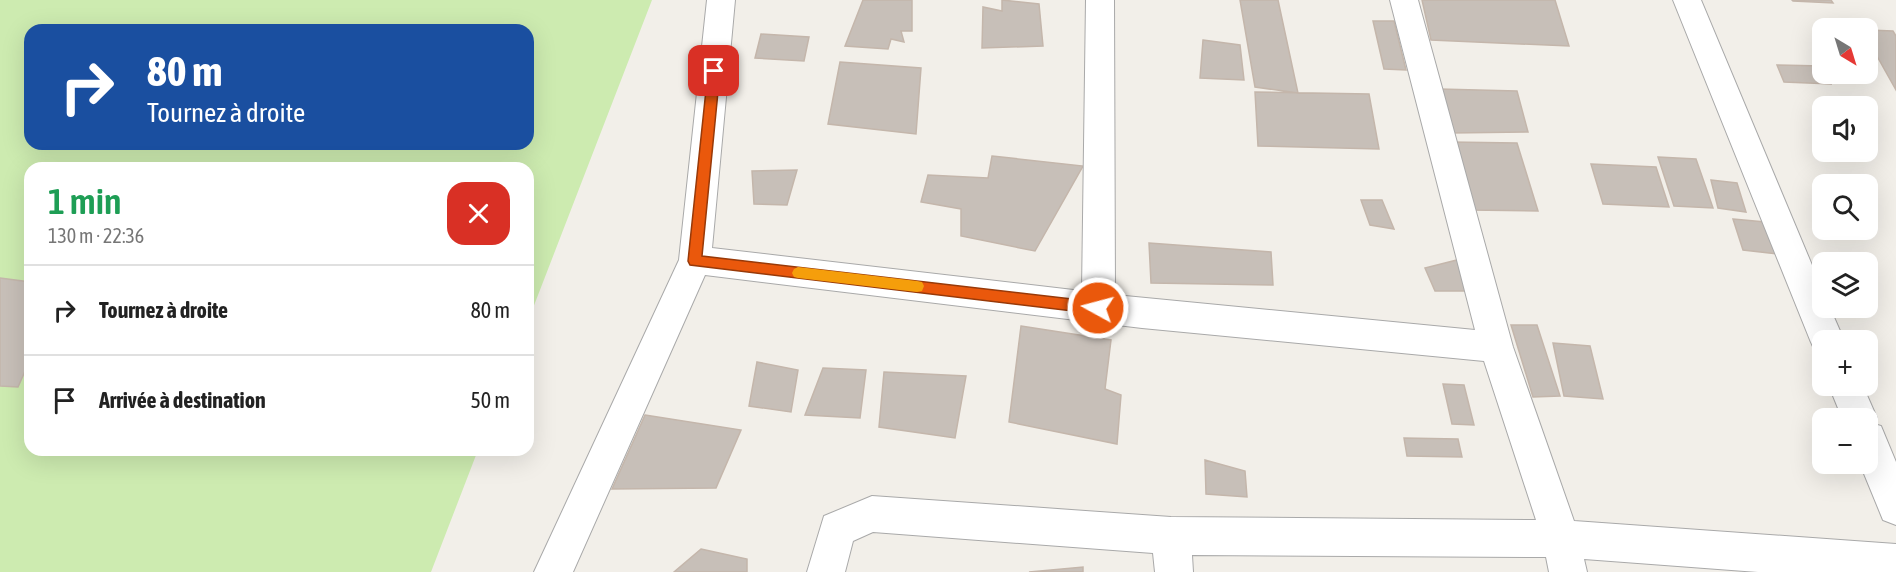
<!DOCTYPE html>
<html lang="fr">
<meta charset="utf-8">
<style>
:root{--surface:#fff;--page:#f6f6f6;--text:#222;--muted:#767676;--line:#e0e0e0}
body{margin:0;font-family:"Asap Condensed",sans-serif;background:var(--page);color:var(--text);height:100vh;display:flex;flex-direction:column;font-size:22px;white-space:nowrap}
*{box-sizing:border-box;margin:0}
p{font-size:20px;color:var(--muted)}
.icon{flex:none;width:33px;height:33px;fill:none;stroke:currentColor;stroke-width:2;stroke-linecap:round;stroke-linejoin:round}
.map{position:relative;flex:1;overflow:hidden}
.panel{position:absolute;left:24px;top:162px;width:510px;height:294px;display:flex;flex-direction:column;background:var(--surface);border-radius:18px;box-shadow:0 6px 24px #0002}
.panel>*{flex:none}
.hud{position:absolute;left:24px;top:24px;width:510px;height:126px;border-radius:18px;box-shadow:0 6px 24px #0002;background:#1a4fa0;color:#fff;overflow:hidden}
.needle{width:39px;rotate:142deg}
.fabs{position:absolute;left:1812px;top:18px;display:grid;gap:12px}
.fabs a{display:grid;place-items:center;width:66px;height:66px;border-radius:12px;background:var(--surface);box-shadow:0 6px 24px #0002;font-size:30px}
.pin{position:absolute;display:grid;place-items:center;width:51px;height:51px;color:#fff;margin:-26px;border-radius:12px;box-shadow:0 3px 9px #0006}
.me{position:absolute;width:66px;margin:-33px;rotate:277deg;stroke-linejoin:round;filter:drop-shadow(0 0 4px #0008)}
.turn{display:flex;align-items:center;gap:21px;height:126px;padding:0 24px;font-size:27px}
.turn .icon{width:78px;height:78px;stroke-width:2.5}
.turn b{display:block;font-size:42px;line-height:51px}
.round{display:grid;place-items:center;flex:none;width:63px;height:63px;border-radius:18px;background:var(--page)}
.overview{display:flex;align-items:center;justify-content:space-between;height:102px;padding:0 24px}
h1{font-size:36px;font-weight:600;line-height:45px;color:#1e9e55}
ul{padding:0;list-style:none}
li{display:flex;align-items:center;gap:18px;height:90px;padding:0 24px;border-top:2px solid var(--line)}
li div{flex:1}
li b{display:block;font-size:22px}
li em{font-style:normal}
.map>svg:first-child{display:block}
.grass{fill:#cdebb0;fill-rule:evenodd}
.building{fill:#c7bfb8;stroke:#c4b6ab;stroke-width:1.5}
.lines{fill:none;stroke-linecap:round;stroke-linejoin:round}
.minor-casing{stroke:#a9a9a9;stroke-width:2}
.minor{fill:#fff;fill-rule:evenodd}
.route{fill:#ea580c;stroke:#983908;stroke-width:1.5}
.slow{fill:#f59e0b}
</style>
<div class="map">
<svg width="1896" height="572" viewBox="0 0 1896 572">
<rect width="100%" height="100%" fill="#f2efe9"/>
<!-- grass -->
<path class="grass" d="M 0,0 L 652,0 L 528,321 L 528,168 L 30,168 L 30,450 L 478,450 L 431,572 L 0,572 ZM 30,30 L 528,30 L 528,144 L 30,144 Z"/>
<!-- building -->
<path class="building" d="M 863,0 L 912,0 L 912,31 L 901,31 L 904,42 L 891,39 L 888,49 L 845,46 Z
M 1002,0 L 1039,4 L 1043,46 L 982,48 L 983,7 L 1002,11 Z
M 1240,0 L 1278,0 L 1298,93 L 1255,87 Z
M 1422,0 L 1555,0 L 1569,46 L 1431,40 Z
M 1792,0 L 1831,0 L 1833,3 L 1793,1 Z
M 1373,21 L 1394,21 L 1406,70 L 1384,69 Z
M 1868,30 L 1893,31 L 1896,36 L 1896,90 L 1868,40 Z
M 761,34 L 809,37 L 804,61 L 755,58 Z
M 1203,40 L 1240,45 L 1244,80 L 1200,78 Z
M 840,62 L 921,68 L 916,134 L 828,124 Z
M 1777,65 L 1822,66 L 1822,74 L 1826,74 L 1831,84 L 1784,82 Z
M 1439,89 L 1517,91 L 1528,132 L 1451,133 Z
M 1255,92 L 1369,94 L 1379,149 L 1258,146 Z
M 1450,142 L 1517,143 L 1538,211 L 1469,210 Z
M 992,156 L 1083,166 L 1035,251 L 961,236 L 961,209 L 921,202 L 928,175 L 988,178 Z
M 1658,157 L 1696,159 L 1713,208 L 1674,206 Z
M 1591,164 L 1656,167 L 1669,207 L 1603,204 Z
M 797,170 L 787,205 L 754,204 L 752,171 Z
M 1711,180 L 1737,183 L 1746,212 L 1718,208 Z
M 1361,200 L 1382,200 L 1394,229 L 1370,225 Z
M 1733,219 L 1776,223 L 1786,255 L 1743,250 Z
M 1149,243 L 1271,252 L 1273,285 L 1151,283 Z
M 1457,260 L 1470,291 L 1435,291 L 1425,268 Z
M 0,278 L 30,282 L 30,360 L 18,387 L 0,386 Z
M 1511,325 L 1537,325 L 1560,396 L 1533,397 Z
M 1021,326 L 1111,340 L 1105,389 L 1121,395 L 1117,444 L 1009,422 Z
M 1553,343 L 1590,346 L 1603,399 L 1564,396 Z
M 757,362 L 798,370 L 791,412 L 749,406 Z
M 823,368 L 866,370 L 860,418 L 805,415 Z
M 884,372 L 966,376 L 955,438 L 879,427 Z
M 1443,384 L 1464,385 L 1474,425 L 1452,424 Z
M 645,415 L 741,430 L 716,488 L 612,489 Z
M 1404,438 L 1458,439 L 1462,457 L 1407,456 Z
M 1205,460 L 1245,471 L 1247,497 L 1206,494 Z
M 701,549 L 747,559 L 747,572 L 674,572 Z
M 1083,567 L 1083,572 L 1029,572 Z"/>
<g class="lines">
<!-- minor casing -->
<g class="minor-casing">
<path id="minor" d="M 707,0 L 735,0 L 712,248 L 1082,291 L 1086,0 L 1114,0 L 1115,295 L 1475,330 L 1390,0 L 1418,0 L 1513,347 L 1574,521 L 1896,544 L 1896,572 L 1758,572 L 1584,559 L 1587,572 L 1549,572 L 1546,557 L 1192,555 L 1193,572 L 1155,572 L 1153,553 L 873,532 L 853,541 L 845,572 L 807,572 L 824,516 L 872,496 L 1171,517 L 1536,520 L 1484,361 L 1142,328 L 705,275 L 573,572 L 534,572 L 679,260 Z
M 1673,0 L 1701,0 L 1822,289 L 1822,308 L 1830,308 L 1844,340 L 1822,340 L 1822,354 L 1815,351 L 1810,340 Z
M 1829,386 L 1863,386 L 1877,418 L 1874,424 L 1881,426 L 1896,462 L 1896,525 L 1883,520 L 1860,464 L 1868,464 L 1868,418 L 1842,418 Z"/>
</g>
<!-- minor -->
<use href="#minor" class="minor"/>
</g>
<!-- route -->
<path class="route" d="M 714,67 L 720,71 L 702,256 L 1098,302 L 1103,304 L 1105,308 L 1103,312 L 1098,314 L 690,265 L 688,261 L 708,71 Z"/>
<!-- slow -->
<path class="slow" d="M 798,267 L 917,281 L 922,282 L 924,286 L 922,291 L 917,292 L 798,278 L 794,277 L 792,273 L 794,269 Z"/>
</svg>
<div class="fabs">
<a><svg class="needle" viewBox="-14 -14 28 28"><path d="M0-13l5 13h-10z" fill="#e53935"/><path d="M0 13l5-13h-10z" fill="#767676"/></svg></a>
<a><svg class="icon" aria-label="sound" viewBox="0 0 24 24"><path d="M4 9h4l5-4v14l-5-4H4zM17 9q2 3 0 6"/></svg></a>
<a><svg class="icon" aria-label="search" viewBox="0 0 24 24"><circle cx="10" cy="10" r="6"/><path d="M15 15l6 6"/></svg></a>
<a><svg class="icon" aria-label="layers" viewBox="0 0 24 24"><path d="M12 4l9 5-9 5-9-5zM3 14l9 5 9-5"/></svg></a>
<a>+</a>
<a>−</a>
</div>
<div class="pin" style="left:714px;top:71px;background:#d93025"><svg class="icon" aria-label="arrive" viewBox="0 0 24 24"><path d="M6 21V4h12l-3 4 3 4H6"/></svg></div>
<svg class="me" style="left:1098px;top:308px" viewBox="-20 -20 40 40"><circle r="17" fill="#ea580c" stroke="#fff" stroke-width="3"/><path d="M0-11L8 9 0 5-8 9z" fill="#fff"/></svg>
<div class="hud">
<div class="turn"><svg class="icon" aria-label="right" viewBox="0 0 24 24"><path d="M7 20v-9h11M14 6l5 5-5 5"/></svg><div><b>80 m</b>Tournez à droite</div></div>
</div>
<section class="panel">
<div class="overview"><div><h1>1 min</h1><p>130 m · 22:36</p></div><a class="round" style="background:#d93025;color:#fff"><svg class="icon" aria-label="close" viewBox="0 0 24 24"><path d="M6 6l12 12M18 6L6 18"/></svg></a></div>
<ul>
<li><svg class="icon" aria-label="right" viewBox="0 0 24 24"><path d="M7 20v-9h11M14 6l5 5-5 5"/></svg><div><b>Tournez à droite</b></div><em>80 m</em></li>
<li><svg class="icon" aria-label="arrive" viewBox="0 0 24 24"><path d="M6 21V4h12l-3 4 3 4H6"/></svg><div><b>Arrivée à destination</b></div><em>50 m</em></li>
</ul>
</section>
</div>
